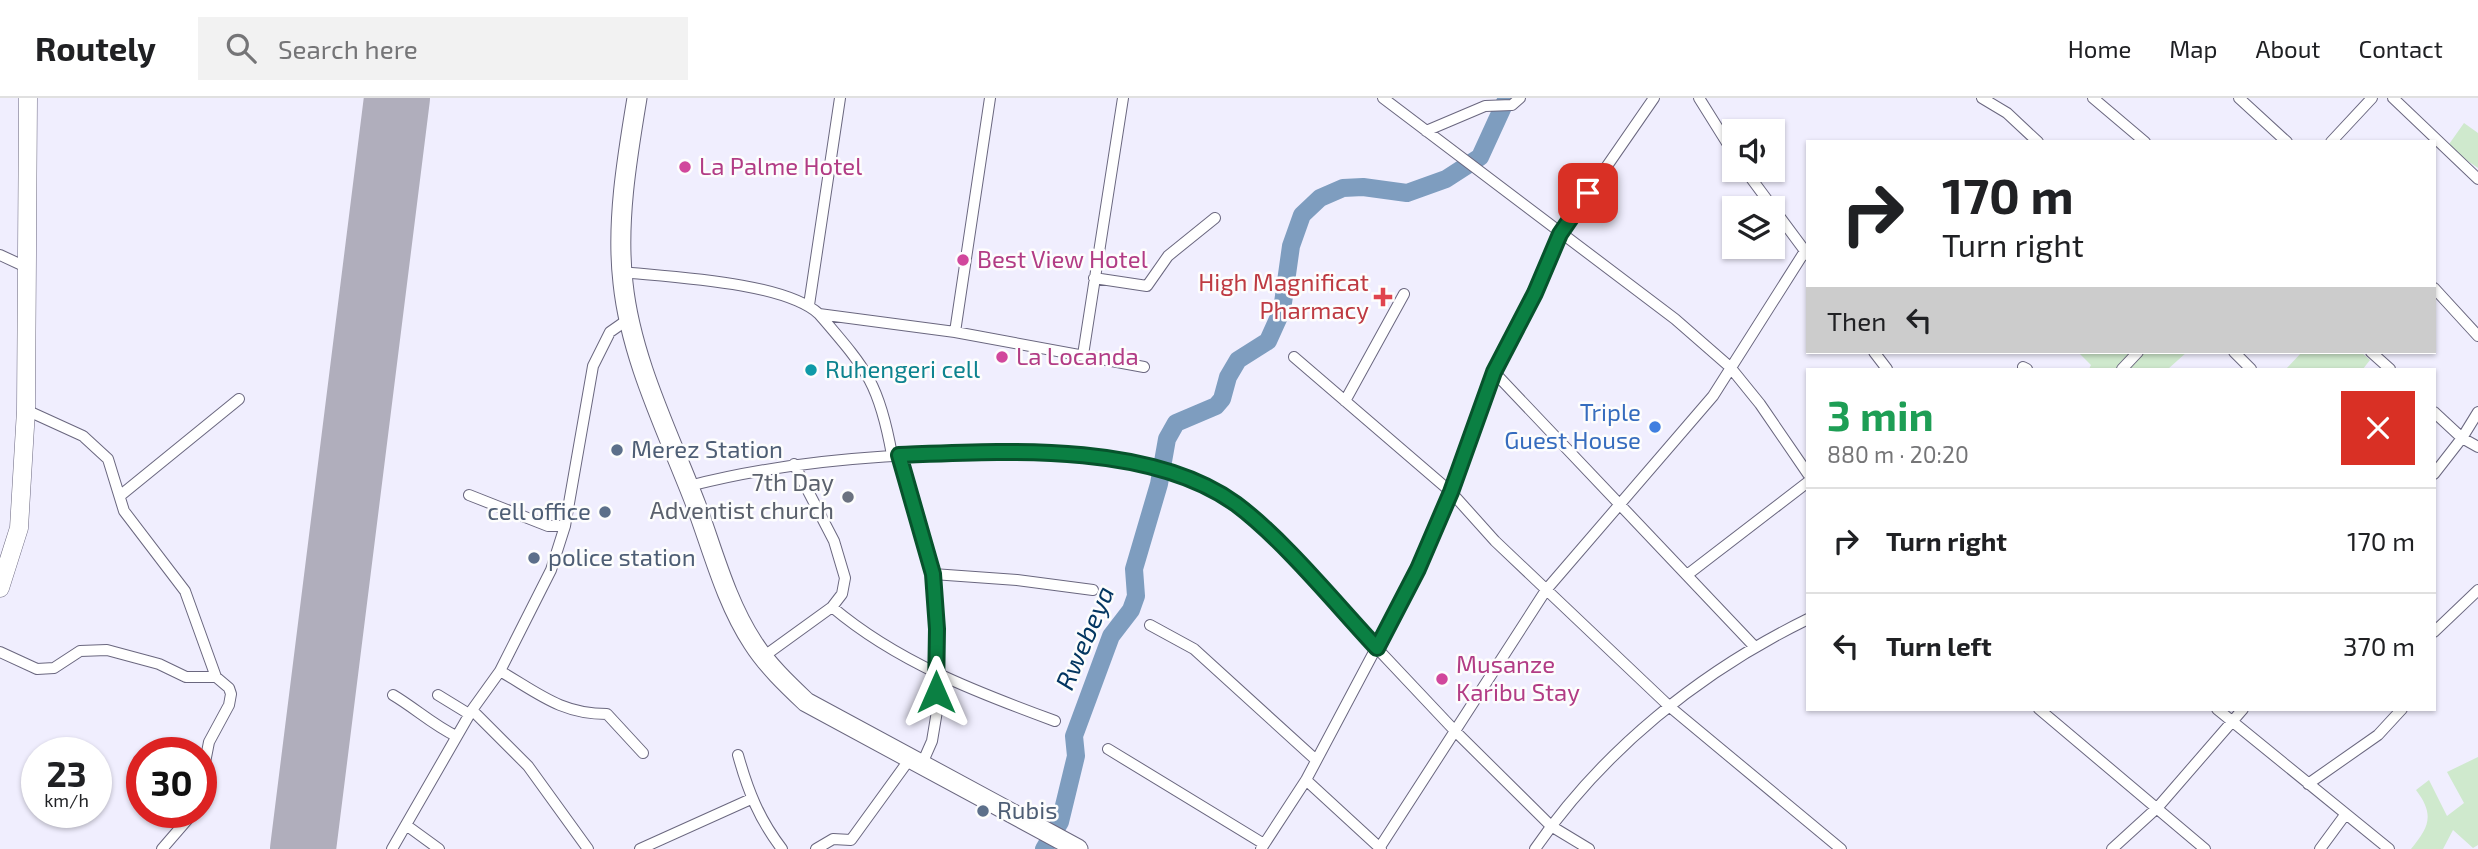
<!DOCTYPE html>
<meta charset="utf-8">
<style>
:root{--surface:#fff;--page:#f2f2f2;--text:#202124;--muted:#757577;--line:#e0e0e0}
body{margin:0;font-family:"Exo 2",sans-serif;background:var(--page);color:var(--text);height:100vh;display:flex;flex-direction:column;font-size:26px;white-space:nowrap}
*{box-sizing:border-box;margin:0}
p{font-size:23px;color:var(--muted)}
.icon{flex:none;width:38px;height:38px;fill:none;stroke:currentColor;stroke-width:2;stroke-linecap:round;stroke-linejoin:round}
.map{position:relative;flex:1;overflow:hidden}
.drawer{position:absolute;left:1806px;top:270px;width:630px;height:343px;display:flex;flex-direction:column;background:var(--surface);border-radius:0px;box-shadow:0 2px 5px #0004}
.drawer>*{flex:none}
.banner{position:absolute;left:1806px;top:42px;width:630px;height:214px;border-radius:0px;box-shadow:0 2px 5px #0004;background:#fff;color:var(--text);overflow:hidden}
.buttons{position:absolute;left:1722px;top:21px;display:grid;gap:14px}
.buttons a{display:grid;place-items:center;width:63px;height:63px;border-radius:0px;background:var(--surface);box-shadow:0 2px 5px #0004;font-size:35px}
.speed{position:absolute;left:21px;top:639px;display:flex;gap:14px;font-size:35px;font-weight:700;text-align:center}
.speed>*{display:grid;place-content:center;width:91px;height:91px;border-radius:50%;background:var(--surface);box-shadow:0 2px 5px #0004;line-height:1}
.speed small{font-size:18px;font-weight:400}
.speed .limit{border:10px solid #d22;background:#fff;color:#111}
.pin{position:absolute;display:grid;place-items:center;width:60px;height:60px;color:#fff;margin:-30px;border-radius:14px;box-shadow:0 4px 10px #0006}
.me{position:absolute;width:77px;margin:-38px;rotate:0deg;stroke-linejoin:round;filter:drop-shadow(0 0 5px #0008)}
.turn{display:flex;align-items:center;gap:24px;height:147px;padding:0 21px;font-size:32px}
.turn .icon{width:91px;height:91px;stroke-width:2.5}
.turn b{display:block;font-size:49px;line-height:60px}
.then{display:flex;align-items:center;height:66px;padding:0 21px;background:#0003;gap:14px;font-size:26px}
.round{display:grid;place-items:center;flex:none;width:74px;height:74px;border-radius:0px;background:var(--page)}
.overview{display:flex;align-items:center;justify-content:space-between;height:119px;padding:0 21px}
h1{font-size:42px;font-weight:700;line-height:52px;color:#1e9e55}
ul{padding:0;list-style:none}
li{display:flex;align-items:center;gap:21px;height:105px;padding:0 21px;border-top:2px solid var(--line)}
li div{flex:1}
li b{display:block;font-size:26px}
li em{font-style:normal}
header{display:flex;align-items:center;gap:42px;box-sizing:border-box;height:98px;padding:0 35px;background:var(--surface);border-bottom:2px solid var(--line)}
header strong{font-size:33px}
nav{display:flex;gap:38px;margin-inline-start:auto;font-size:24px}
.search{width:490px;height:63px;background:var(--page);display:flex;align-items:center;gap:18px;box-sizing:border-box;padding:0 24px;border-radius:0px;color:var(--muted);font-size:26px}
.map>svg:first-child{display:block}
.green{fill:#cfe9cd}
.lines{fill:none;stroke-linecap:round;stroke-linejoin:round}
.river{stroke:#7e9dbf;stroke-width:18}
.runway{stroke:#b0aebc;stroke-width:66}
.minor-casing{stroke:#6a677f;stroke-width:12}
.primary-casing{stroke:#6a677f;stroke-width:19}
.trunk-casing{stroke:#6a677f;stroke-width:21}
.minor{stroke:#fff;stroke-width:10}
.primary{stroke:#fff;stroke-width:18}
.trunk{stroke:#fff;stroke-width:19}
.route-casing{stroke:#07532c;stroke-width:18}
.route{stroke:#0b8043;stroke-width:12}
.hotel-dot{fill:#d1479c;stroke:#fdfdfd;stroke-width:2.5}
.health-dot{fill:#e0444e;stroke:#fdfdfd;stroke-width:2.5}
.culture-dot{fill:#0f9aa8;stroke:#fdfdfd;stroke-width:2.5}
.shop-dot{fill:#3f7fe0;stroke:#fdfdfd;stroke-width:2.5}
.service-dot{fill:#5c6f8a;stroke:#fdfdfd;stroke-width:2.5}
.worship-dot{fill:#6b7280;stroke:#fdfdfd;stroke-width:2.5}
.labels{text-anchor:middle;stroke-width:5;stroke-linejoin:round;paint-order:stroke}
.hotel-label{font-size:24px;fill:#b23c85;stroke:#fdfdfd;text-anchor:start}
.health-label{font-size:24px;fill:#be3a42;stroke:#fdfdfd;text-anchor:end}
.culture-label{font-size:24px;fill:#0d838f;stroke:#fdfdfd;text-anchor:start}
.shop-label{font-size:24px;fill:#366cbe;stroke:#fdfdfd;text-anchor:end}
.service-label{font-size:24px;fill:#4e5e75;stroke:#fdfdfd;text-anchor:start}
.worship-label{font-size:24px;fill:#5b616d;stroke:#fdfdfd;text-anchor:end}
.water-label{font-size:26px;font-style:italic;fill:#033661;stroke:#fdfdfd}
</style>
<header>
<strong>Routely</strong>
<div class="search"><svg class="icon" aria-label="search" viewBox="0 0 24 24"><circle cx="10" cy="10" r="6"/><path d="M15 15l6 6"/></svg>Search here</div>
<nav><a>Home</a><a>Map</a><a>About</a><a>Contact</a></nav>
</header>
<div class="map">
<svg width="2478" height="751" viewBox="0 0 2478 751">
<rect width="100%" height="100%" fill="#f0eefe"/>
<!-- green -->
<path class="green" d="M 2464,25 L 2478,35 L 2478,70 L 2447,49 Z
M 2078,254 L 2132,254 L 2116,271 L 2089,271 L 2091,267 Z
M 2145,254 L 2187,254 L 2168,271 L 2128,271 Z
M 2302,254 L 2361,254 L 2370,262 L 2363,271 L 2286,271 Z
M 2478,659 L 2478,747 L 2473,750 L 2453,732 L 2443,751 L 2411,751 C 2429,729 2435,717 2416,692 L 2429,682 L 2447,718 L 2464,705 L 2447,674 Z"/>
<g class="lines">
<!-- river -->
<path class="river" d="M 1044,751 L 1060,724 L 1076,658 L 1074,638 L 1111,538 L 1131,512 L 1136,498 L 1134,471 L 1159,386 L 1167,341 L 1176,325 L 1216,308 L 1222,301 L 1228,279 L 1238,262 L 1268,243 L 1282,212 L 1291,148 L 1302,117 L 1320,100 L 1343,90 L 1363,89 L 1407,95 L 1446,81 L 1480,59 L 1507,0"/>
<!-- runway -->
<path class="runway" d="M 303,751 L 397,0"/>
<!-- minor casing -->
<g class="minor-casing">
<path id="minor" d="M 1383,0 L 1675,221 L 1730,269 L 1760,306 L 1808,376
M 1699,0 L 1734,56
M 1982,0 L 2007,15 L 2038,44
M 2093,0 L 2145,44
M 2239,0 L 2287,44
M 2393,0 L 2478,81
M 1426,33 L 1485,8 L 1512,7 L 1520,0
M 2331,44 L 2372,0
M 1745,72 L 1808,157
M 0,157 L 26,169
M 622,174 C 671,179 784,184 819,216 L 955,234 L 1144,269
M 1094,180 L 1147,188 L 1168,158 L 1215,120
M 2434,190 L 2478,238
M 809,207 L 840,0
M 819,216 C 866,271 879,284 892,357
M 955,234 L 990,0
M 1874,254 L 1887,271
M 2234,254 L 2251,271
M 2371,254 L 2390,271
M 1083,257 L 1123,0
M 1294,259 L 1451,394 L 1495,443 L 1670,609 L 1841,751
M 2023,269 L 2027,271
M 2122,271 L 2138,254
M 1494,274 L 1753,547
M 1345,303 L 1404,196
M 26,312 L 83,338 L 108,361 L 124,413 L 185,493 L 216,579 L 229,590 L 231,596 L 229,607 L 209,644 L 201,685
M 2434,314 L 2462,340 L 2478,349
M 899,357 L 933,476 L 937,532 L 937,613 L 932,643 L 921,668
M 2434,376 L 2462,340 L 2478,314
M 689,388 C 778,365 866,358 957,355 C 1033,353 1118,351 1189,381 C 1213,392 1236,406 1257,423 L 1455,633 L 1551,728 L 1589,751
M 121,397 L 239,301
M 565,428 L 593,268 L 610,234 L 630,220
M 933,476 L 1017,482 L 1093,492
M 1687,477 L 1808,384
M 832,509 C 897,564 976,594 1055,623
M 1150,527 L 1194,551 L 1316,662
M 2434,534 L 2478,492
M 0,554 L 37,571 L 54,570 L 80,553 L 107,552 L 159,566 L 186,579 L 216,579
M 763,559 L 832,509 L 842,496 L 845,480 L 834,443 L 794,366
M 500,573 C 538,595 561,616 607,616 L 643,655
M 393,597 C 415,610 433,627 456,638
M 438,597 L 469,616
M 2039,611 L 2205,751
M 2217,611 L 2389,751
M 472,612 L 528,668 L 588,751
M 1108,651 L 1264,746
M 738,657 C 748,693 759,721 782,751
M 1306,682 L 1381,751
M 2308,686 L 2378,637 L 2402,611
M 406,727 L 439,751
M 1380,749 L 1546,492 L 1713,298 L 1805,153
M 162,751 L 194,714
M 392,751 L 472,612 L 500,573 L 551,472 L 565,428 L 548,428 L 469,397
M 640,751 L 751,701
M 816,751 L 833,741 L 851,742 L 909,662
M 1261,751 L 1306,682 L 1418,471 L 1451,394 L 1494,274 L 1535,196 L 1560,136 L 1654,0
M 1535,751 C 1603,652 1700,574 1808,521
M 2112,751 L 2158,709 L 2243,611
M 2320,751 L 2345,717"/>
</g>
<!-- primary casing -->
<g class="primary-casing">
<path id="primary" d="M 0,490 L 19,430 L 26,312 L 28,0"/>
</g>
<!-- trunk casing -->
<g class="trunk-casing">
<path id="trunk" d="M 637,0 C 627,60 616,125 623,185 C 631,262 669,336 696,407 C 713,453 726,504 753,545 C 767,567 787,586 806,604 L 1078,751"/>
</g>
<!-- minor -->
<use href="#minor" class="minor"/>
<!-- primary -->
<use href="#primary" class="primary"/>
<!-- trunk -->
<use href="#trunk" class="trunk"/>
</g>
<g class="lines">
<!-- route casing -->
<g class="route-casing">
<path id="route" d="M 936,594 L 937,531 L 933,476 L 899,357 C 1001,353 1149,343 1236,406 C 1284,442 1335,505 1377,550 L 1418,471 L 1451,394 L 1494,274 L 1535,195 L 1560,136 L 1588,95"/>
</g>
<!-- route -->
<use href="#route" class="route"/>
</g>
<!-- markers -->
<g class="hotel-dot">
<circle cx="685" cy="69" r="7"/>
<circle cx="963" cy="162" r="7"/>
<circle cx="1002" cy="259" r="7"/>
<circle cx="1442" cy="581" r="7"/>
</g>
<path class="health-dot" d="M1379.5 188.5h7v7h7v7h-7v7h-7v-7h-7v-7h7z"/>
<circle class="culture-dot" cx="811" cy="272" r="7"/>
<circle class="shop-dot" cx="1655" cy="329" r="7"/>
<g class="service-dot">
<circle cx="617" cy="352" r="7"/>
<circle cx="605" cy="414" r="7"/>
<circle cx="534" cy="460" r="7"/>
<circle cx="983" cy="713" r="7"/>
</g>
<circle class="worship-dot" cx="848" cy="399" r="7"/>
<g class="labels">
<!-- hotel labels -->
<g class="hotel-label">
<text x="699" y="77">La Palme Hotel</text>
<text x="977" y="170">Best View Hotel</text>
<text x="1016" y="267">La Locanda</text>
<text x="1456" y="575">Musanze<tspan x="1456" dy="28">Karibu Stay</tspan></text>
</g>
<!-- health labels -->
<g class="health-label">
<text x="1369" y="193">High Magnificat<tspan x="1369" dy="28">Pharmacy</tspan></text>
</g>
<!-- culture labels -->
<g class="culture-label">
<text x="825" y="280">Ruhengeri cell</text>
</g>
<!-- shop labels -->
<g class="shop-label">
<text x="1641" y="323">Triple<tspan x="1641" dy="28">Guest House</tspan></text>
</g>
<!-- service labels -->
<g class="service-label">
<text x="631" y="360">Merez Station</text>
<text x="591" y="422" text-anchor="end">cell office</text>
<text x="548" y="468">police station</text>
<text x="997" y="721">Rubis</text>
</g>
<!-- worship labels -->
<g class="worship-label">
<text x="834" y="393">7th Day<tspan x="834" dy="28">Adventist church</tspan></text>
</g>
<!-- water labels -->
<g class="water-label">
<text transform="translate(1085 540) rotate(-67)" y="9">Rwebeya</text>
</g>
</g>
</svg>
<div class="buttons">
<a><svg class="icon" aria-label="sound" viewBox="0 0 24 24"><path d="M4 9h4l5-4v14l-5-4H4zM17 9q2 3 0 6"/></svg></a>
<a><svg class="icon" aria-label="layers" viewBox="0 0 24 24"><path d="M12 4l9 5-9 5-9-5zM3 14l9 5 9-5"/></svg></a>
</div>
<div class="speed"><div>23<small>km/h</small></div><div class="limit">30</div></div>
<div class="pin" style="left:1588px;top:95px;background:#d93025"><svg class="icon" aria-label="arrive" viewBox="0 0 24 24"><path d="M6 21V4h12l-3 4 3 4H6"/></svg></div>
<svg class="me" style="left:936px;top:594px" viewBox="-20 -20 40 40"><path d="M0-17L14 15 0 8-14 15z" fill="#0b8043" stroke="#fff" stroke-width="4"/></svg>
<div class="banner">
<div class="turn"><svg class="icon" aria-label="right" viewBox="0 0 24 24"><path d="M7 20v-9h11M14 6l5 5-5 5"/></svg><div><b>170 m</b>Turn right</div></div>
<div class="then">Then<svg class="icon" aria-label="left" viewBox="0 0 24 24"><path d="M17 20v-9H6M10 6l-5 5 5 5"/></svg></div>
</div>
<section class="drawer">
<div class="overview"><div><h1>3 min</h1><p>880 m · 20:20</p></div><a class="round" style="background:#d93025;color:#fff"><svg class="icon" aria-label="close" viewBox="0 0 24 24"><path d="M6 6l12 12M18 6L6 18"/></svg></a></div>
<ul>
<li><svg class="icon" aria-label="right" viewBox="0 0 24 24"><path d="M7 20v-9h11M14 6l5 5-5 5"/></svg><div><b>Turn right</b></div><em>170 m</em></li>
<li><svg class="icon" aria-label="left" viewBox="0 0 24 24"><path d="M17 20v-9H6M10 6l-5 5 5 5"/></svg><div><b>Turn left</b></div><em>370 m</em></li>
</ul>
</section>
</div>
